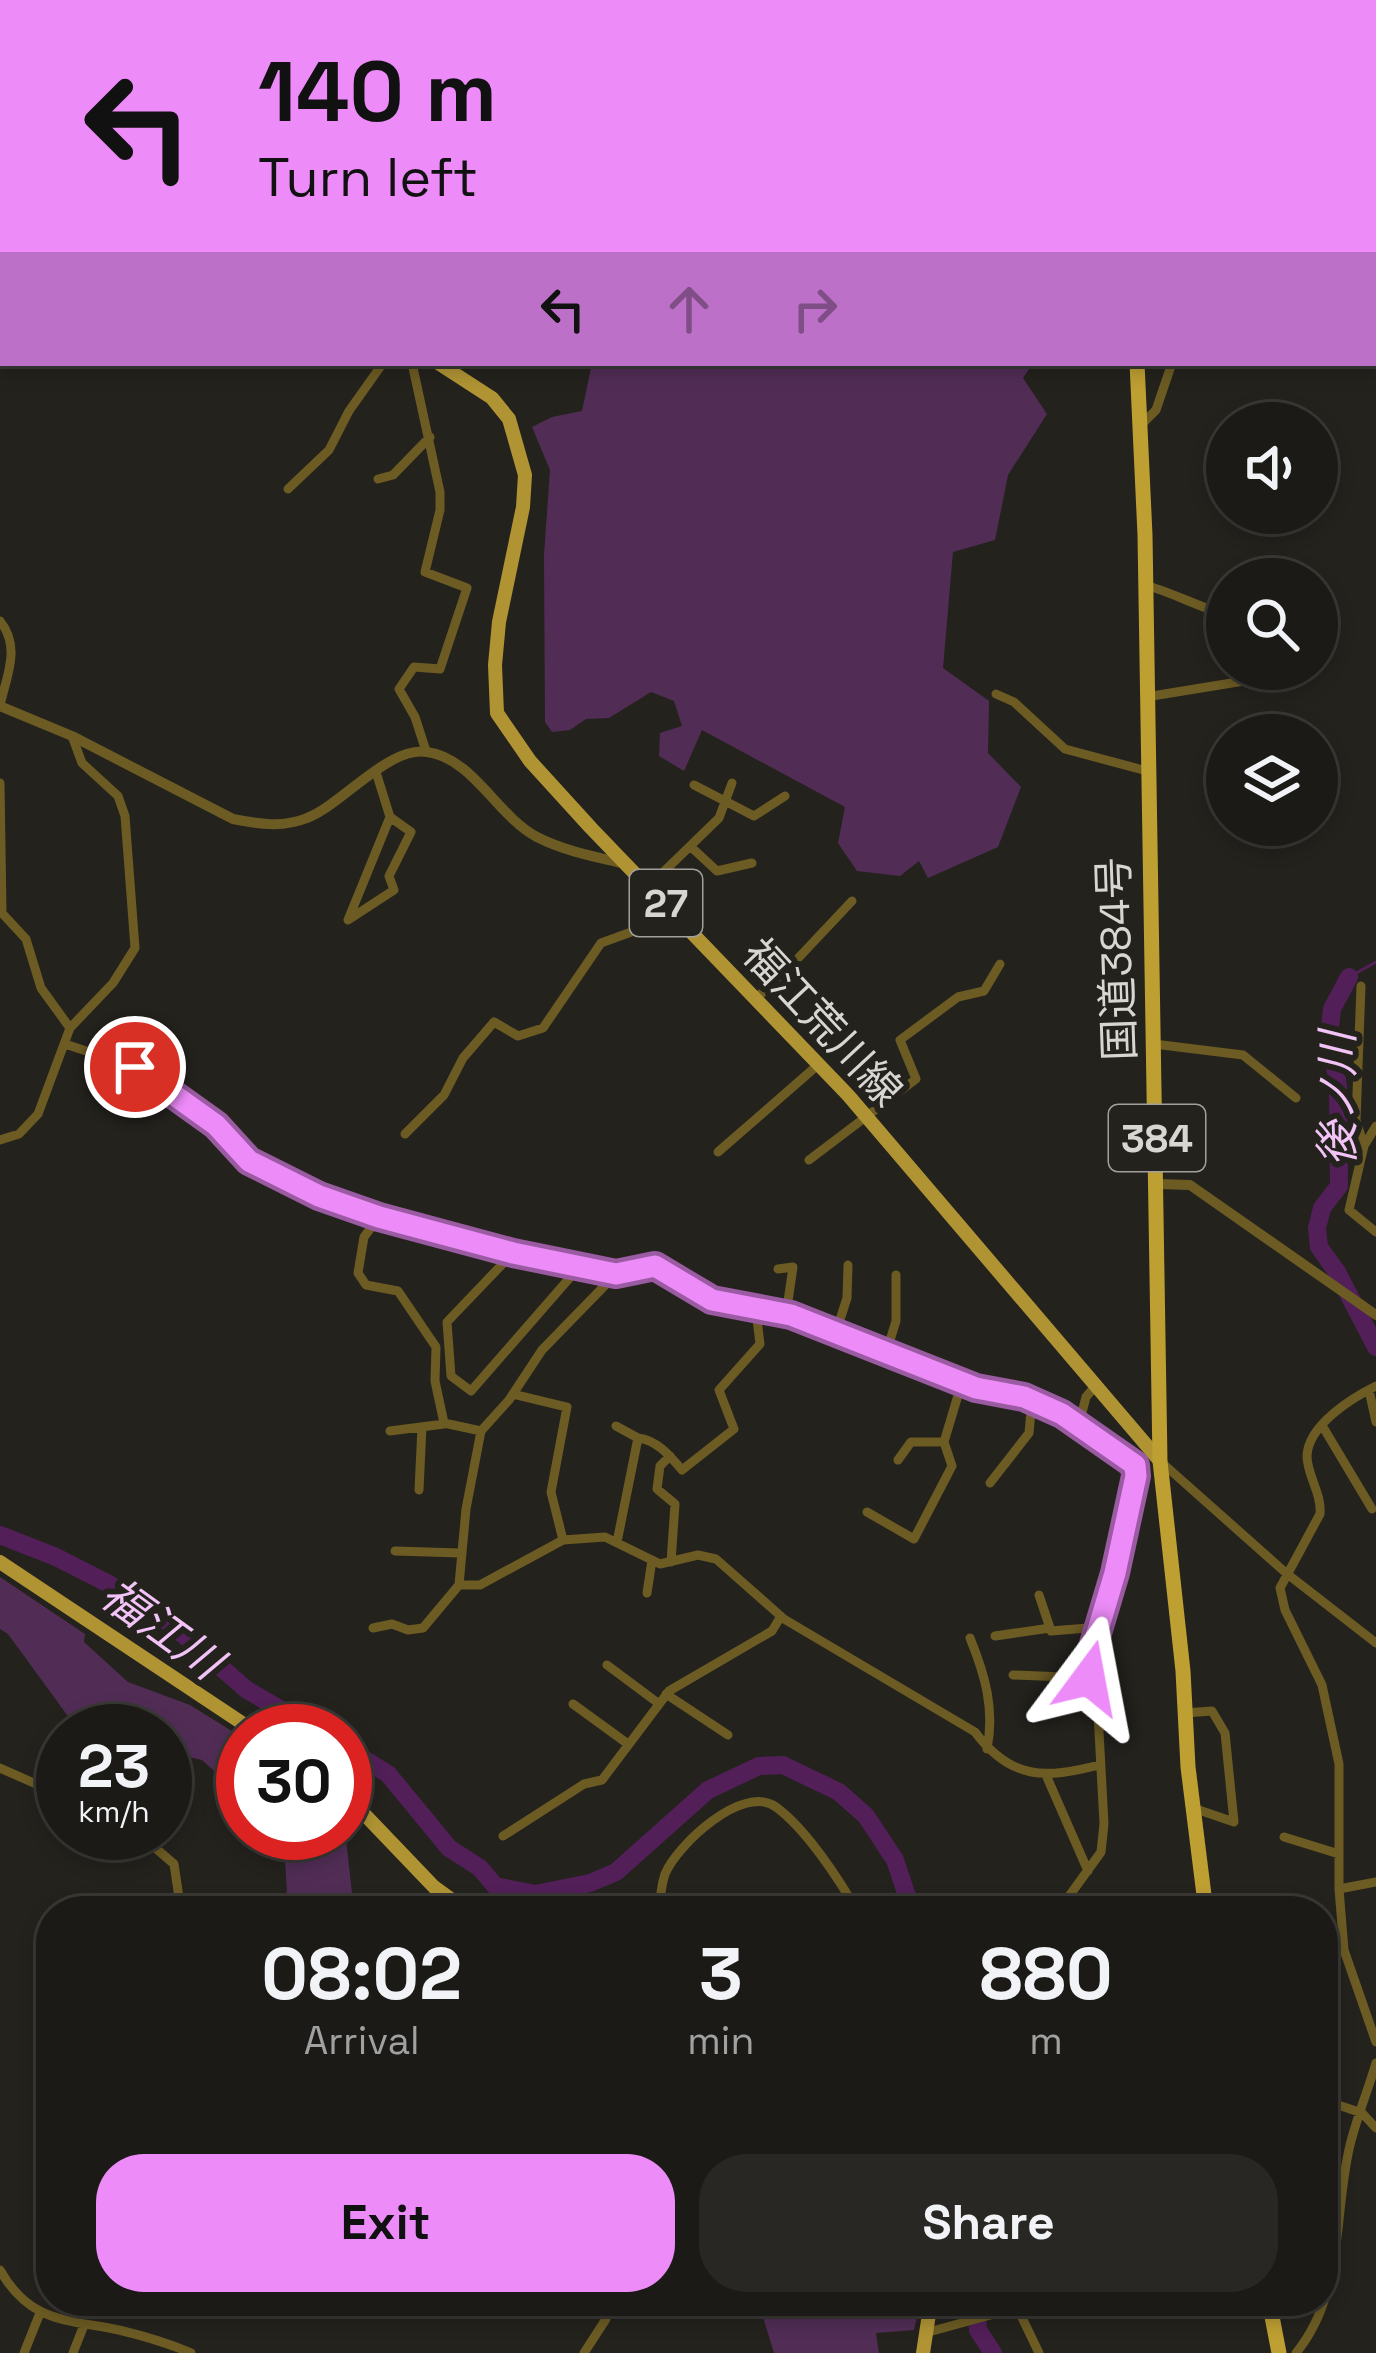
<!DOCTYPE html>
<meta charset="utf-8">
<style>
:root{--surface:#1b1a16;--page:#282723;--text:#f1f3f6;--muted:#a0a1a1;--line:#393835;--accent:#ed8cf9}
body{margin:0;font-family:"Space Grotesk","Noto Sans JP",sans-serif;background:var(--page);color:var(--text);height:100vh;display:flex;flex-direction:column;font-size:45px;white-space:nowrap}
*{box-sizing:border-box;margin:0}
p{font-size:39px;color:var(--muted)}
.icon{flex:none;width:66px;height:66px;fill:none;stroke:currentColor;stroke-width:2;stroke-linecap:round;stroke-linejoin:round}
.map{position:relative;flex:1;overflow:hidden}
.panel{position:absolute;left:36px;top:1896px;width:1302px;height:420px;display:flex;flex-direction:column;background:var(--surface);border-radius:48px;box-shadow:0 6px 18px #0003,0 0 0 3px var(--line)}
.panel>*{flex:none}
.banner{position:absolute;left:0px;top:0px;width:1377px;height:366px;box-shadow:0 6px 18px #0003,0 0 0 3px var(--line);background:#ed8cf9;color:#111;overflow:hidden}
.buttons{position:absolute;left:1206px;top:402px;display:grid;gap:24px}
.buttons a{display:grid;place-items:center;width:132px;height:132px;border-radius:50%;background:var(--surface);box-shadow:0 6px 18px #0003,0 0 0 3px var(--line);font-size:60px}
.speed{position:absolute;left:36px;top:1704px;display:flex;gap:24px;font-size:60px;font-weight:700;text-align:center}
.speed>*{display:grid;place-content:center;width:156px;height:156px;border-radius:50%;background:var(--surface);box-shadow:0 6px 18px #0003,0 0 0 3px var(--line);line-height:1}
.speed small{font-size:30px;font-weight:400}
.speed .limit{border:18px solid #d22;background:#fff;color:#111}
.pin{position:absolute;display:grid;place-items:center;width:102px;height:102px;color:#fff;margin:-51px;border:6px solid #fff;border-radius:50%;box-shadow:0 3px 12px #0007}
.me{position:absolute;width:132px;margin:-66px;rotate:13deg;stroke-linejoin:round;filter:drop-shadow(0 0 9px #0008)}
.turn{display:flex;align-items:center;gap:42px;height:252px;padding:0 60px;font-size:54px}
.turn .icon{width:156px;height:156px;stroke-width:2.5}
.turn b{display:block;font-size:84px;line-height:102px}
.lanes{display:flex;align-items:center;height:114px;padding:0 60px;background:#0003;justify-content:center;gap:60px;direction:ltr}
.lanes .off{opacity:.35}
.eta{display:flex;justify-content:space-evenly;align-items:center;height:204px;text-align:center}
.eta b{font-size:72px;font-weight:600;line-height:84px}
.primary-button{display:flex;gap:24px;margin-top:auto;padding:24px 60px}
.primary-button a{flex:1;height:138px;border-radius:48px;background:var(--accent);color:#111;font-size:48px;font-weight:600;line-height:138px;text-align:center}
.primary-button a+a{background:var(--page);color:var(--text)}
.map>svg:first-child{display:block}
.green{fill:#512d56}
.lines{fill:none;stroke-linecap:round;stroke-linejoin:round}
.stream{stroke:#521f59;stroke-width:3}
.river{stroke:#521f59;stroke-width:18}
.minor{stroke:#6c5b23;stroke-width:9}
.tertiary{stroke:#6c5b23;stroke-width:10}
.primary{stroke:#b09434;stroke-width:14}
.trunk{stroke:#be9f32;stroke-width:15}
.route-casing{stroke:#9a5ba2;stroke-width:30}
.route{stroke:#ed8cf9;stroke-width:21}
.labels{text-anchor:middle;stroke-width:12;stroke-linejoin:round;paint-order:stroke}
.shield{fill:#24221d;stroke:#a1a09c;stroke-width:3}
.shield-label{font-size:39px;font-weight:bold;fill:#d7d6d2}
.street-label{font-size:42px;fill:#d7d6d2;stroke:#24221d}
.water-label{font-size:45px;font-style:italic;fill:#f2c3f7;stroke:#24221d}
</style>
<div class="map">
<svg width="1376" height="2353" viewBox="0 0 1376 2353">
<rect width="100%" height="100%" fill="#24221d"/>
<!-- green -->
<path class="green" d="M 592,363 L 1033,363 L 1023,378 L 1047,414 L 1008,475 L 995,540 L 953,552 L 943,668 L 989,701 L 988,753 L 1021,787 L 998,847 L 928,878 L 919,861 L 900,876 L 857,871 L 838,843 L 845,807 L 702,730 L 684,771 L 659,756 L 660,733 L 682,726 L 674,701 L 651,692 L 609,718 L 586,719 L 570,730 L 552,732 L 545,722 L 544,555 L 550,470 L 532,427 L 552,417 L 582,411 Z
M 0,1577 L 85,1634 L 84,1642 L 128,1682 L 190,1705 L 243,1738 L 243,1797 L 202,1760 L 165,1752 L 165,1731 L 78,1730 L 8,1634 L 0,1629 Z
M 345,1830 L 354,1911 L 282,1911 L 287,1890 L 283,1833 Z
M 758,2301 L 867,2301 L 881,2314 L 886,2301 L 921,2301 L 914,2330 L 876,2333 L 879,2353 L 774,2353 Z"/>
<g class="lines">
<!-- stream -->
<path class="stream" d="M 1349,977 L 1376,962"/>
<!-- river -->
<path class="river" d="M 1349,977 L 1332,1009 L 1330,1027 L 1338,1088 L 1339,1186 L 1322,1208 L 1317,1228 L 1319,1247 L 1337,1272 L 1376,1347
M 0,1535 L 56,1557 L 109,1584 L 171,1624 L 247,1690 L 318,1731
M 345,1747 L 388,1774 L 449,1848 L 480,1868 L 495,1886 L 535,1894 L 590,1883 L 616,1872 L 708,1790 L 759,1766 L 783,1765 L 839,1792 L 866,1816 L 895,1860 L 912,1911
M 975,2301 L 978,2330 L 993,2353"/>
<!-- minor -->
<path class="minor" d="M 913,0 L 914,3
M 1375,0 L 1376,1
M 289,3 L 293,0
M 1251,3 L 1253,0
M 1374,212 L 1376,214
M 412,363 L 440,492 L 440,510 L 425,572 L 467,588 L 440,669 L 414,667 L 399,689 L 415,717 L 426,751
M 1140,426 L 1156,410 L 1172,363
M 378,479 L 393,475 L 430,437
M 288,489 L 329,450 L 349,411 L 383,363
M 1145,585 C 1174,593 1198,607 1227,615
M 0,621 C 21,647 7,675 0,705
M 996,694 L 1014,702 L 1065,749 L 1147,771
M 1146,697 L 1244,681
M 376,772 L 390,817 L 348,920 L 394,890 L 389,876 L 411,832 L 390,817
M 0,783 L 2,912
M 694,785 L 754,816 L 785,796
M 690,846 L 717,871 L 752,863
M 649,886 L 719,818 L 732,783
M 0,911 L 26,939 L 41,988 L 70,1028
M 1361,986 L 1356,1120 L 1364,1146
M 756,997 L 771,987 L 852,901
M 65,1044 L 135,1067 L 216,1125 L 249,1161 L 269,1174 L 360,1212 L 481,1246 L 616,1274 L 654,1266 L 712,1300 L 791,1315 L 976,1388 L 1024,1397 L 1079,1424 L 1135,1465 L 1115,1573 L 1086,1667 L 1098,1713 L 1104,1824 L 1101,1852 L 1067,1899 L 1045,1911
M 1154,1044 L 1243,1055 L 1296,1098
M 1376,1126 L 1364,1146 L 1349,1210 L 1376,1232
M 405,1134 L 444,1095 L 463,1058 L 494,1022 L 518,1036 L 543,1028 L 601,943 L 678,915
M 0,1140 L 19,1134 L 38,1114 L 70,1028 L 113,983 L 135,948 L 125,816 L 118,796 L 82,763 L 72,736
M 718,1152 L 819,1064
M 809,1160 L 916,1079 L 900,1040 L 958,997 L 984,991 L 1000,964
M 513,1253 L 447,1322 L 451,1376 L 471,1391 L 580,1266
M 778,1269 L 793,1267 L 786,1315
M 836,1332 L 847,1298 L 848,1265
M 887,1350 L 896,1321 L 896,1275
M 1376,1386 C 1352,1398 1308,1425 1307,1456 C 1307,1475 1322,1494 1320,1514 L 1280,1588 L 1285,1610 L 1322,1685 L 1339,1764 L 1339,1889 L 1344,1950 L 1376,2042
M 1369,1390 L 1376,1422
M 513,1394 L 567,1407 L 551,1492 L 563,1540
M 1079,1424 L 1086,1397 L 1097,1384
M 616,1426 L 638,1438
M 1323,1427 L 1372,1509
M 390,1431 L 444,1424
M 481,1431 L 509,1400 L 542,1350 L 616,1274
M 670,1456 L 660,1466 L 657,1489 L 675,1504 L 671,1562
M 898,1460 L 911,1442 L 944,1442
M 1160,1461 L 1286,1573 L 1376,1643
M 990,1483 L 1029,1433 L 1032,1400
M 419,1490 L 422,1427
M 867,1512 L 914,1539 L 952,1466 L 944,1442 L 962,1382
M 617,1542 L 638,1438 C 657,1440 670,1456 682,1470 L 734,1429 L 719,1390 L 760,1344 L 756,1311
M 395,1551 L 460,1553
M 459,1585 L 480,1585 L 563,1540 L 605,1537 L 660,1564 L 698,1555 L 716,1559 L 784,1619 L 975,1732 C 1011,1780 1045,1779 1099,1765
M 647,1593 L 652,1560
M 1039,1595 L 1051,1631 L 1100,1627
M 373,1628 L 392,1624 L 408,1630 L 423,1628 L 459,1585 L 466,1509 L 481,1431 L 444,1423 L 435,1381 L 436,1347 L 398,1291 L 366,1285 L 358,1273 L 364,1237 L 379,1217
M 995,1636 L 1050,1628
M 970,1638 C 985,1675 995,1709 987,1749
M 607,1665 L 658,1703
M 1013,1675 L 1089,1678
M 666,1694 L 728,1735
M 573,1704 L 628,1744
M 1185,1713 L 1212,1711 L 1225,1733 L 1234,1822 L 1193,1808
M 0,1768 L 63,1796
M 1046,1775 L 1088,1871
M 138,1833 L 174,1864 L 181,1911
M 503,1836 L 584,1784 L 602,1780 L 669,1691 L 772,1631 L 781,1616
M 1284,1837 L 1339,1854
M 1339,1889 L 1376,1882
M 660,1911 C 660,1899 661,1886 665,1874 C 677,1845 743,1783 776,1807 C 806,1829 839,1879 857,1911
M 1323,2100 L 1362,2113 L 1376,2128
M 0,2270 C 30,2323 66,2319 119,2330 C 144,2336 168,2343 191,2353
M 1014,2301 L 1039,2353
M 1122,2303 L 1123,2301
M 925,2333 L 1016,2308
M 24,2353 L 40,2313
M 73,2353 L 84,2325
M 584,2353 L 606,2319 L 601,2301
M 1296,2353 C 1345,2293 1333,2215 1350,2145 C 1357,2117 1368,2090 1376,2063"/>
<!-- tertiary -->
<path class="tertiary" d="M 925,3 L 929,0
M 0,706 L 72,736 L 233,819 C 258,824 283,828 307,818 C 343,804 388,746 427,752 C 473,758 497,816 537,837 C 564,851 596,857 626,864
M 1158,1184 L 1190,1185 L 1376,1315"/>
<!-- primary -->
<path class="primary" d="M 99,0 L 101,3
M 438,363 L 492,398 L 509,419 L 525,475 L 523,507 L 499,622 L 495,665 L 497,713 L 530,761 L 591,828 L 848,1095 L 1160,1461
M 0,1562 L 254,1731
M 345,1794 L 434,1887 L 467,1911
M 675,1911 L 725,1907 L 747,1911
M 923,2353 L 931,2301"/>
<!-- trunk -->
<path class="trunk" d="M 1078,0 L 1079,3
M 1137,363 L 1145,535 L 1160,1461 L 1183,1671 L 1188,1767 L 1206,1911
M 1269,2301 L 1279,2353"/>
</g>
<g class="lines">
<!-- route casing -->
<g class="route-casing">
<path id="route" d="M 135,1067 L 216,1125 L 249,1161 L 319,1196 L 379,1217 L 513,1253 L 616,1274 L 655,1266 L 712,1300 L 791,1315 L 976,1388 L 1024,1397 L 1062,1414 L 1135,1465 L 1136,1476 L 1115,1573 L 1087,1667 L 1089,1678"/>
</g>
<!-- route -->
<use href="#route" class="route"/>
</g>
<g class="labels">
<!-- shield labels -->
<g class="shield">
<rect x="630" y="870" width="72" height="66" rx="9"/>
<rect x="1109" y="1105" width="96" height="66" rx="9"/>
</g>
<g class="shield-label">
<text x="666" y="917">27</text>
<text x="1157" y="1152">384</text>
</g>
<!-- street labels -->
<g class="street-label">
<text transform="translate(1116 959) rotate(-92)" y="15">国道384号</text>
<text transform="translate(823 1022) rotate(47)" y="15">福江荒川線</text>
</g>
<!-- water labels -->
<g class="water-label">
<text transform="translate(1337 1099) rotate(-90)" y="16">後ノ川</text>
<text transform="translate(162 1628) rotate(36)" y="16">福江川</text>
</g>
</g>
</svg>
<div class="buttons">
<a><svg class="icon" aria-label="sound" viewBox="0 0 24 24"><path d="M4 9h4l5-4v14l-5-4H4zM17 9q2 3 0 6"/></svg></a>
<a><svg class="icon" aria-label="search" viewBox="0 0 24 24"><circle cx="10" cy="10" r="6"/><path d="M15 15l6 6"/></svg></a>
<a><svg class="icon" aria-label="layers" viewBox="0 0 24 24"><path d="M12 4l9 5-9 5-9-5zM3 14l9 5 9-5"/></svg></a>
</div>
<div class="speed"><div>23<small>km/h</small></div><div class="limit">30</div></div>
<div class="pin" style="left:135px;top:1067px;background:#d93025"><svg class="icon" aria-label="arrive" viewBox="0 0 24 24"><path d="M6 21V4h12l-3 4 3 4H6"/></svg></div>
<svg class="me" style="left:1089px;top:1678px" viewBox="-20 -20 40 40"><path d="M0-17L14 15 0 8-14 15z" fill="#ed8cf9" stroke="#fff" stroke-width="4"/></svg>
<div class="banner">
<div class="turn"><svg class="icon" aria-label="left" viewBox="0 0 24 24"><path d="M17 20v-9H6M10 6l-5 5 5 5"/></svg><div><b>140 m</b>Turn left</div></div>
<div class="lanes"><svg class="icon" aria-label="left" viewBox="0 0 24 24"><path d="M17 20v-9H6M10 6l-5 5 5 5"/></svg><svg class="icon off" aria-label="ahead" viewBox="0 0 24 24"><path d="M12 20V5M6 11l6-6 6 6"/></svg><svg class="icon off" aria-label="right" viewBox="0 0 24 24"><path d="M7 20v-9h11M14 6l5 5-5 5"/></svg></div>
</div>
<section class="panel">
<div class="eta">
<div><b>08:02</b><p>Arrival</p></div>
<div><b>3</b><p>min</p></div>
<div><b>880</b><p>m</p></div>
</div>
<div class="primary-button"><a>Exit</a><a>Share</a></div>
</section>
</div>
